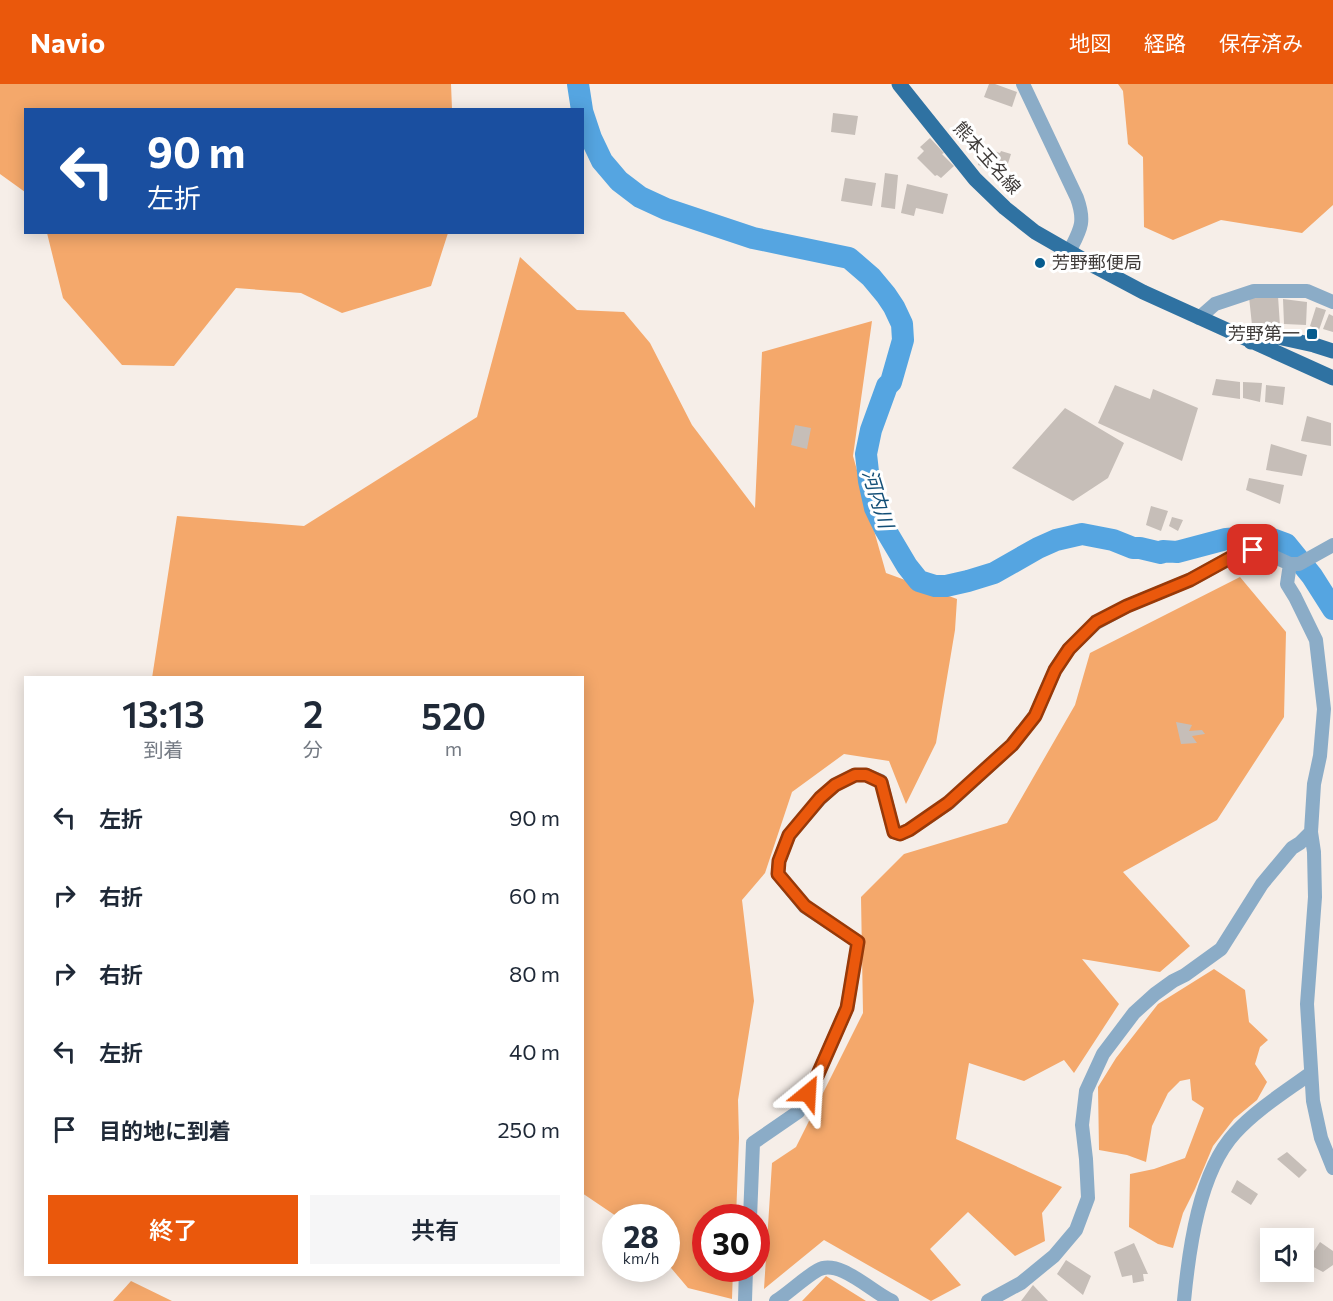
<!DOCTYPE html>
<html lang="ja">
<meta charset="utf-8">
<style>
:root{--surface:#fff;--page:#f6f6f7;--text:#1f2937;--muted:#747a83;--accent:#ea580c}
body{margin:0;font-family:Commissioner,"Noto Sans JP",sans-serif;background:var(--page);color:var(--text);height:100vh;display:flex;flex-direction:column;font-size:22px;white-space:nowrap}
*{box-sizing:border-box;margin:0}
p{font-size:20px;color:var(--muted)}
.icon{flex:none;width:33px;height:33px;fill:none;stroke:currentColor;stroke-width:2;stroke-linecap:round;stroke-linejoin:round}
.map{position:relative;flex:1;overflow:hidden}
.side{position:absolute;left:24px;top:592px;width:560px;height:600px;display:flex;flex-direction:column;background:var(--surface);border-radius:0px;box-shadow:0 3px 15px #0003}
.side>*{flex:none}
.banner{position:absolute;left:24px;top:24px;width:560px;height:126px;border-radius:0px;box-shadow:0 3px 15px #0003;background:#1a4fa0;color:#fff;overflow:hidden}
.tools{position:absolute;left:1260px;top:1144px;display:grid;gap:12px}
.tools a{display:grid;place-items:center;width:54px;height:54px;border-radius:0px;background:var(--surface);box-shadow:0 3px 15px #0003;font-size:30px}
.speed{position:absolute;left:602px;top:1120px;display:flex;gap:12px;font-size:30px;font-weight:700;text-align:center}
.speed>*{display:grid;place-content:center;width:78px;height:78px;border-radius:50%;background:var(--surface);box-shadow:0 3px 15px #0003;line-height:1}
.speed small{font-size:15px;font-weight:400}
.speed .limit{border:9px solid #d22;background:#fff;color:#111}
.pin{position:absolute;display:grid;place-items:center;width:51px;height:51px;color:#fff;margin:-26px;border-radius:12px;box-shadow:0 3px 9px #0006}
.me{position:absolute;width:66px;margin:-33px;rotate:27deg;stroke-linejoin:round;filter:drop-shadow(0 0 4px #0008)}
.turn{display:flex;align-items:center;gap:21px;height:126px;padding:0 24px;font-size:27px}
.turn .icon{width:78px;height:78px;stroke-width:2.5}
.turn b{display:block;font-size:42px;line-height:51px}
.eta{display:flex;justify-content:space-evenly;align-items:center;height:102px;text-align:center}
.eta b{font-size:36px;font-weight:600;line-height:42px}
.action{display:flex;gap:12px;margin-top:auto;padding:12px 24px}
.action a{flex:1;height:69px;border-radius:0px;background:var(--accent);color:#fff;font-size:24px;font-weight:600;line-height:69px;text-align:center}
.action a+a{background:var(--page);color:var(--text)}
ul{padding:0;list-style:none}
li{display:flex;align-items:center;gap:18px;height:78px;padding:0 24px}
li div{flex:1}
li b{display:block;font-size:22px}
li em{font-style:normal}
header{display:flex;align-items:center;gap:36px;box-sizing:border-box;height:84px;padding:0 30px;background:var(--accent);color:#fff}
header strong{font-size:28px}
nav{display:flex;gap:33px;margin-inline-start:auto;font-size:21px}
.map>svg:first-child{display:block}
.forest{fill:#f4a86b}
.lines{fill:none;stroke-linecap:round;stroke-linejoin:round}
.river{stroke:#55a5e1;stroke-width:22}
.building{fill:#c6beb8}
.minor{stroke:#8bacc7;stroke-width:14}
.major{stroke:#2f72a2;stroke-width:15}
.route-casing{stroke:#983908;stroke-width:15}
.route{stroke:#ea580c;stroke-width:10}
.poi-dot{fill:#065c8e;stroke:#fff;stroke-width:2}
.labels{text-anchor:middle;stroke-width:6;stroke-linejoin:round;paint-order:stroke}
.street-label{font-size:18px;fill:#3f3b39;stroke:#fff}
.poi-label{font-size:18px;fill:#3f3b39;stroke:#fff;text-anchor:start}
.water-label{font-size:20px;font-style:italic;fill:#134f77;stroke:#fff}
</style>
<header>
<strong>Navio</strong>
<nav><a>地図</a><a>経路</a><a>保存済み</a></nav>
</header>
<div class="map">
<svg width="1333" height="1217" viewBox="0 0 1333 1217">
<rect width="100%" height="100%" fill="#f6eee8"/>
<!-- forest -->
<path class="forest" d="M 0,0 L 451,0 L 452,25 L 26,26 L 25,108 L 0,90 Z
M 1118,0 L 1333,0 L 1333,121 L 1302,149 L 1221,136 L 1173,156 L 1144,143 L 1143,73 L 1128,60 L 1123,7 Z
M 47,149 L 47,148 L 448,149 L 431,202 L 342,229 L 301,209 L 236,204 L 174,282 L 122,281 L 63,214 Z
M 520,173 L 577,226 L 624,228 L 650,259 L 692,341 L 755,424 L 762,268 L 872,237 L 853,372 L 886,489 L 957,515 L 955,546 L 936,659 L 906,720 L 889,677 L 844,670 L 792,708 L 765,789 L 742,816 L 754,917 L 738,1016 L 739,1054 L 736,1134 L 705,1134 L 705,1185 L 733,1185 L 732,1215 L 688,1204 L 666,1178 L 666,1134 L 619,1134 L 582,1109 L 582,594 L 152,594 L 177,432 L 304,442 L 477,333 Z
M 1240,493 L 1286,548 L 1284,633 L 1217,736 L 1123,788 L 1190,862 L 1160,888 L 1082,875 L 1119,920 L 1074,989 L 1064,976 L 1024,997 L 969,979 L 956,1055 L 1062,1103 L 1042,1129 L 1045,1157 L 1015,1172 L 968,1128 L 930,1165 L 961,1201 L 931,1217 L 824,1156 L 764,1205 L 772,1079 L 796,1063 L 863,929 L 861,813 L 904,770 L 1007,739 L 1075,621 L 1090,569 Z
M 1214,885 L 1245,906 L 1249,938 L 1268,956 L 1260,963 L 1255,980 L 1267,998 L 1257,1016 L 1234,1035 L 1213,1062 L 1195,1105 L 1183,1129 L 1173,1164 L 1158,1160 L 1129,1143 L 1130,1090 L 1154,1085 L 1185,1074 L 1204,1024 L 1192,1016 L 1190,995 L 1180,997 L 1168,1009 L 1152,1042 L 1146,1078 L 1127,1071 L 1099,1066 L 1098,1003 L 1116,974 L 1158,920 Z
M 826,1192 L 866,1217 L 802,1217 Z
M 131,1197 L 172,1217 L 113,1217 Z"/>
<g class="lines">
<!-- river -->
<path class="river" d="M 578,0 L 582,26
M 582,27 L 591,54 L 602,77 L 619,97 L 640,113 L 666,125 L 753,154 L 849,174 L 871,193 L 886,211 L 894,223 L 902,240 L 903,256 L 891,298 L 887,302 L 871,346 L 866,370 L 869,397 L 875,424 L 885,445 L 907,482 L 919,497 L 935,502 L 946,502 L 968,497 L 994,489 L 1038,464 L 1056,456 L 1082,450 L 1113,456 L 1133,464 L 1140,464 L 1161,469 L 1163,467 L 1177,468 L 1226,455 L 1264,452 L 1286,460 L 1312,492 L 1333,525"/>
</g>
<!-- building -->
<path class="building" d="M 989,0 L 995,0 L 1017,8 L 1012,23 L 984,13 Z
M 833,29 L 858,32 L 855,51 L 831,48 Z
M 961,41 L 977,51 L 971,62 L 954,52 Z
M 930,54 L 944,69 L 942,70 L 954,82 L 941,94 L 937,91 L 935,92 L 917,74 L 924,67 L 920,63 Z
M 984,64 L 1000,69 L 1001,67 L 1011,70 L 1005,89 L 978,81 Z
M 885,89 L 898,91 L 895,125 L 881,123 Z
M 845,94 L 876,99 L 872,122 L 841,117 Z
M 907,100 L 948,110 L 943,130 L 916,124 L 914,132 L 901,129 Z
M 1278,212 L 1280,242 L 1252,241 L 1249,213 Z
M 1283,215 L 1307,218 L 1306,241 L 1284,240 Z
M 1316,223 L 1326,226 L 1319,246 L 1310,242 Z
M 1329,230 L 1333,232 L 1333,248 L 1323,245 Z
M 1216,295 L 1240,298 L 1240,315 L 1212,311 Z
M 1243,298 L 1262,299 L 1260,318 L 1243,314 Z
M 1115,301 L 1150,315 L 1153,305 L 1198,324 L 1182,377 L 1098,339 Z
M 1266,301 L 1285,303 L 1283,321 L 1265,318 Z
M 1065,324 L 1124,359 L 1108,394 L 1073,417 L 1012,384 Z
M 1307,332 L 1331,339 L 1331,362 L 1301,357 Z
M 795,341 L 811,344 L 807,365 L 791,361 Z
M 1271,360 L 1307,371 L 1302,392 L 1266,386 Z
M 1249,394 L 1284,401 L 1280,420 L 1246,406 Z
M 1151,422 L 1168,427 L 1161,447 L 1146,441 Z
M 1172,433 L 1183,436 L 1178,447 L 1169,442 Z
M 1176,638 L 1192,641 L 1189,647 L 1202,646 L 1205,650 L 1192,652 L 1197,659 L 1181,660 Z
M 1287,1068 L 1307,1086 L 1299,1094 L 1277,1075 Z
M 1237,1096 L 1258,1110 L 1251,1121 L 1231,1108 Z
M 1320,1158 L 1333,1167 L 1333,1181 L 1323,1188 L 1306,1179 Z
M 1134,1159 L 1148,1190 L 1143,1190 L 1144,1197 L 1133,1199 L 1132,1191 L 1122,1193 L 1114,1168 Z
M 1066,1176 L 1091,1192 L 1083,1211 L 1057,1190 Z
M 1033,1201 L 1048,1217 L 1021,1217 Z"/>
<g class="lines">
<!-- minor -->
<path class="minor" d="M 1023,0 L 1077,114 C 1086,139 1080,146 1069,168
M 1199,234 L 1215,220 L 1254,207 L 1307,207 L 1333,218
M 1290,480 L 1287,500 L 1295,513 L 1316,556 L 1324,625 L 1320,672 L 1314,700 L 1311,748 L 1314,768 L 1315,813 L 1307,920 L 1313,1017 L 1321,1054 L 1333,1084
M 750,1134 L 753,1059 L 798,1028 L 818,990 L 847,924 L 858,858 L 805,823 L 778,790 L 779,777 L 789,751 L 821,714 L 835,701 L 855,691 L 866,691 L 881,697 L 894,748 L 900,750 L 909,746 L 949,719 L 1012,661 L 1035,632 L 1055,586 L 1069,565 L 1096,539 L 1127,522 L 1190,496 L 1230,474 L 1253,466 L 1266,469 L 1290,480 L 1299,480 L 1333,461
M 745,1217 L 746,1185
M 776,1217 C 790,1208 804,1194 818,1186 C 839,1174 873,1209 892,1217
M 988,1217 L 1021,1199 L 1054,1172 L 1076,1146 L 1088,1114 L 1086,1075 L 1082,1041 L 1086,1007 L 1103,970 L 1134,929 L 1155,910 L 1173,897 L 1185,891 L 1221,865 L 1262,800 L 1292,764 L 1300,759 L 1311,748
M 1184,1217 C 1189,1165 1199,1088 1235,1049 C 1257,1025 1285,1008 1311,989"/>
<!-- major -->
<path class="major" d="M 899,0 L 975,95 L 1005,124 L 1035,148 L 1096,183 L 1143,208 L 1333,294
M 1251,258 L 1273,252 L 1314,261 L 1333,267"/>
</g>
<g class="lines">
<!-- route casing -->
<g class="route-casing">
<path id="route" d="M 808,1009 L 818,990 L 847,924 L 858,858 L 805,822 L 778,790 L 779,777 L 789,751 L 820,714 L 835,701 L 855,691 L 866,691 L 881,698 L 894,748 L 900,750 L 909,746 L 948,719 L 1012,661 L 1035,632 L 1055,586 L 1069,565 L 1096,538 L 1127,522 L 1190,496 L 1230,474 L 1253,466"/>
</g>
<!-- route -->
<use href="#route" class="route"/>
</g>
<!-- markers -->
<g class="poi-dot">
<circle cx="1040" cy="179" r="6"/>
<rect x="1306" y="244" width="12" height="12" rx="3"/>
</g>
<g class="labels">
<!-- street labels -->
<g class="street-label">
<text transform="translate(987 74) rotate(48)" y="6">熊本玉名線</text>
</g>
<!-- poi labels -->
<g class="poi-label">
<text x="1052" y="185">芳野郵便局</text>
<text x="1300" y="256" text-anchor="end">芳野第一</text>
</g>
<!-- water labels -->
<g class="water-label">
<text transform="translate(878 415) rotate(73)" y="7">河内川</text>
</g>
</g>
</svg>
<div class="tools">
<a><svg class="icon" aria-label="sound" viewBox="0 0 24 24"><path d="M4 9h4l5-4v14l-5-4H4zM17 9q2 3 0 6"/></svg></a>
</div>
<div class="speed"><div>28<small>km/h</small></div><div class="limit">30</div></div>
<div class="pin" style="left:1253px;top:466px;background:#d93025"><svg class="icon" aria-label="arrive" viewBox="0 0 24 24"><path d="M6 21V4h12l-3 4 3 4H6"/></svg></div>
<svg class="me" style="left:808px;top:1009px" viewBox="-20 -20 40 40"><path d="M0-17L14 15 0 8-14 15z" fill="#ea580c" stroke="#fff" stroke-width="4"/></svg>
<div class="banner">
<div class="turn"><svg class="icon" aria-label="left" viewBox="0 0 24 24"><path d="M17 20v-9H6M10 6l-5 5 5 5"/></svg><div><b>90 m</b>左折</div></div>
</div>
<section class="side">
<div class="eta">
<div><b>13:13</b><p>到着</p></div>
<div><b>2</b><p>分</p></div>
<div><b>520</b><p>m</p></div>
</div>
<ul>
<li><svg class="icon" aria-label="left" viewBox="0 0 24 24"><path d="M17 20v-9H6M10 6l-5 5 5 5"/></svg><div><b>左折</b></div><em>90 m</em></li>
<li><svg class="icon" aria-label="right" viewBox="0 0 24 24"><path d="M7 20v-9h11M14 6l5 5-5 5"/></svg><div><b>右折</b></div><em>60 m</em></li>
<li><svg class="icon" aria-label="right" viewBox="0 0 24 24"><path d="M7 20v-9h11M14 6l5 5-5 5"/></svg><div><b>右折</b></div><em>80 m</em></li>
<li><svg class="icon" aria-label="left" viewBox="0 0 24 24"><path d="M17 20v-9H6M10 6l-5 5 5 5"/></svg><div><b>左折</b></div><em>40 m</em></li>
<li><svg class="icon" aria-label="arrive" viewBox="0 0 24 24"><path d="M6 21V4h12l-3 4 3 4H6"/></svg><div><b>目的地に到着</b></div><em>250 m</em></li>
</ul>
<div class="action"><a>終了</a><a>共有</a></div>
</section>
</div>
